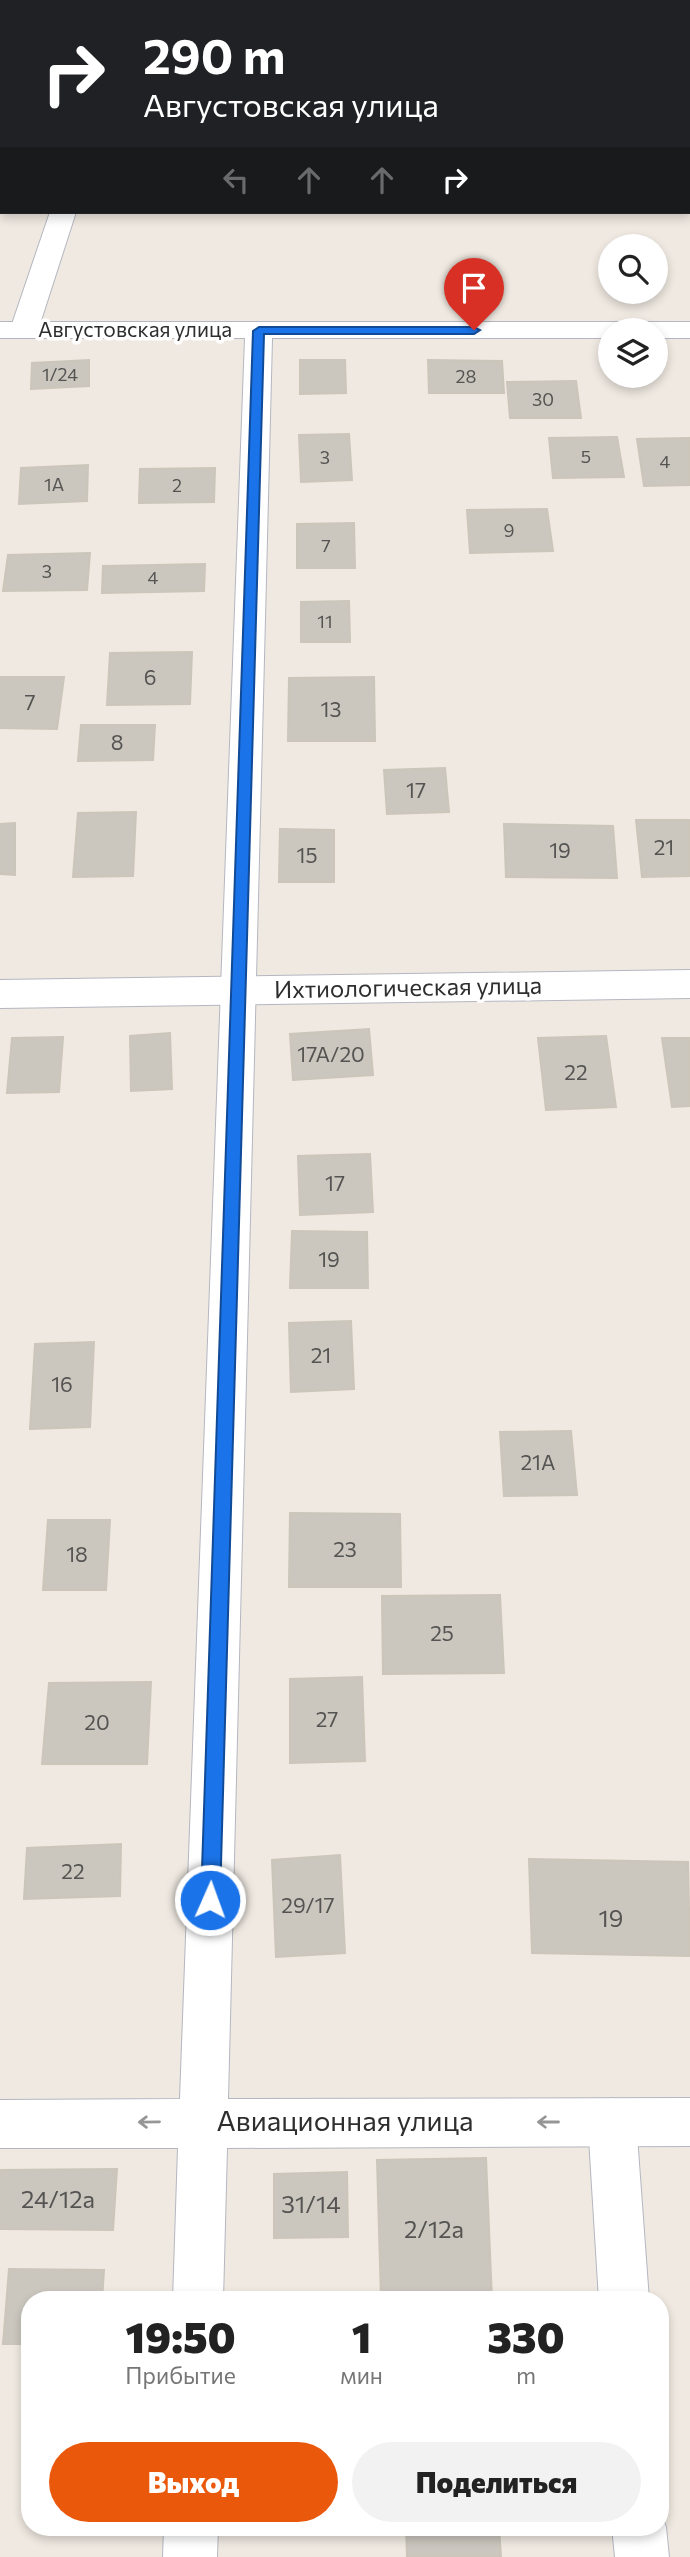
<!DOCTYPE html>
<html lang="ru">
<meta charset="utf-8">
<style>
:root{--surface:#fff;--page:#f2f2f2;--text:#222;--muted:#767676;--accent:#ea580c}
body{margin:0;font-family:Commissioner,sans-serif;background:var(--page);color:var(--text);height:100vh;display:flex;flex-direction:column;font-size:26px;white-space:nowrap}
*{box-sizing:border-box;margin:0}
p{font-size:23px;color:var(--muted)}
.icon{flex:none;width:38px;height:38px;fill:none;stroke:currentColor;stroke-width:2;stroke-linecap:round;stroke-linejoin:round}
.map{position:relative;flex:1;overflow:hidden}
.drawer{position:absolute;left:21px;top:2291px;width:648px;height:245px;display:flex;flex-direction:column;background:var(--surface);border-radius:28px;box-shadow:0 4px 10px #0003}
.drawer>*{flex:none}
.top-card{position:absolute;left:0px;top:0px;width:691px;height:214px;box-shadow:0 4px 10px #0003;background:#202124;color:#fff;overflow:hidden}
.tools{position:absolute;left:598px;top:234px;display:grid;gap:14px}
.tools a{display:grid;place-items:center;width:70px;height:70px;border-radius:50%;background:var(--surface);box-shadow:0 4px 10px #0003;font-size:35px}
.pin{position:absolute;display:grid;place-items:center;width:60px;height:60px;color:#fff;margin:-72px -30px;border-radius:50% 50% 50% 0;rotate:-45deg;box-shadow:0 0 7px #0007}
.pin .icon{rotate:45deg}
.me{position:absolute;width:77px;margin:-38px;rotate:2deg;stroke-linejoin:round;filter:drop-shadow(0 0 5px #0008)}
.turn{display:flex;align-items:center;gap:24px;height:147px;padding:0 28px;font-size:32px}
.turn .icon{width:91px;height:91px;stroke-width:2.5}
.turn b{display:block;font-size:49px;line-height:60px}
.lanes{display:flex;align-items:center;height:66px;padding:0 28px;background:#0003;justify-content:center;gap:35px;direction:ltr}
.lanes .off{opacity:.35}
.eta{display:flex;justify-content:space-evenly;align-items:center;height:119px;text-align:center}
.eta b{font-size:42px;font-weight:800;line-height:49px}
.action{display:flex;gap:14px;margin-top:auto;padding:14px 28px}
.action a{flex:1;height:80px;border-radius:42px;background:var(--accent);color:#fff;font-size:28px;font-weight:800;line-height:80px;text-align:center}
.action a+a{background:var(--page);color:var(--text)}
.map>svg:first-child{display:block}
.building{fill:#cbc7bf;stroke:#cbc5ba;stroke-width:2}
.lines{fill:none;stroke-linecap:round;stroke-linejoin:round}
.street-casing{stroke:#b4b7c1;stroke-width:2}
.secondary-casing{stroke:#b4b7c1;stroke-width:2}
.street{fill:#fff;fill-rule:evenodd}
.secondary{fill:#fff;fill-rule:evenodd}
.oneway{stroke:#969696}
.route{fill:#1a73e8;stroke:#114b97;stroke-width:2}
.labels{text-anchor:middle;stroke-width:7;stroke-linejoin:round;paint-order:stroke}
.far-number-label{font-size:18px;fill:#555452}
.far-street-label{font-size:21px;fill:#2e2e2e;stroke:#fff}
.number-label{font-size:21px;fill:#555452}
.street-label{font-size:24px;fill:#2e2e2e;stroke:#fff}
.near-number-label{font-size:24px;fill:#555452}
.near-street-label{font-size:28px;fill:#2e2e2e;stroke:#fff}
</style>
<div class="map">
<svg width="690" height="2557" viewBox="0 0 690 2557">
<rect width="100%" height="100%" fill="#efe9e1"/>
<!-- building -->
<path class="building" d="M 4,0 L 57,0 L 86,1 L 4,2 Z
M 175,0 L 261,0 L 175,2 Z
M 89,360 L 89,386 L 31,389 L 32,363 Z
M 300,360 L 345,360 L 346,393 L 300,394 Z
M 428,360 L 502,361 L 504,393 L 429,393 Z
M 576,381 L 581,418 L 510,418 L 507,382 Z
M 349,434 L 352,480 L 301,482 L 299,435 Z
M 617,437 L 624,477 L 553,478 L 549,438 Z
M 690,438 L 690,485 L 644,486 L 637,439 Z
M 88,465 L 87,501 L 19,504 L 21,468 Z
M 215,468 L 214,502 L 139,503 L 140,469 Z
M 547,509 L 553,551 L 470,553 L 467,510 Z
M 354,523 L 355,568 L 297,568 L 297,524 Z
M 90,553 L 87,590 L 3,591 L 8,555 Z
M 205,564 L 204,591 L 102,593 L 103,566 Z
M 349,601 L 350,642 L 301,642 L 301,602 Z
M 192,652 L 190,704 L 107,705 L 110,653 Z
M 0,677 L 64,677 L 57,729 L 0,728 Z
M 374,677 L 375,741 L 288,741 L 289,678 Z
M 81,725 L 155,725 L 153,760 L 78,761 Z
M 445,768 L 449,812 L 387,814 L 384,770 Z
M 136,812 L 133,876 L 73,877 L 78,813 Z
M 636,820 L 690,820 L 690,876 L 642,877 Z
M 15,823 L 15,875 L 0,874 L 0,824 Z
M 504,824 L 613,826 L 617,878 L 506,877 Z
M 280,829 L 334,830 L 334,882 L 279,882 Z
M 369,1029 L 373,1075 L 293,1080 L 290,1034 Z
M 170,1033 L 172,1089 L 131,1091 L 130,1036 Z
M 606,1036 L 616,1107 L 546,1110 L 538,1038 Z
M 63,1037 L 59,1092 L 7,1093 L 12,1038 Z
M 662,1038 L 690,1038 L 690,1106 L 672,1107 Z
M 370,1154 L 373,1212 L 300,1215 L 298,1156 Z
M 292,1231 L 367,1232 L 368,1288 L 290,1288 Z
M 351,1321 L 354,1389 L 291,1392 L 289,1323 Z
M 94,1342 L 90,1427 L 30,1429 L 35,1344 Z
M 571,1431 L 577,1495 L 504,1496 L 500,1432 Z
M 290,1513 L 400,1514 L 401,1587 L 289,1587 Z
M 48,1520 L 110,1520 L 106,1590 L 43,1590 Z
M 500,1595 L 504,1673 L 383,1674 L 382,1596 Z
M 362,1677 L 365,1761 L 290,1763 L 290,1679 Z
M 151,1682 L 147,1764 L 42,1764 L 49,1683 Z
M 121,1844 L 120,1896 L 24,1899 L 27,1848 Z
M 340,1855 L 345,1953 L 276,1957 L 272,1860 Z
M 529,1859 L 688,1862 L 690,1956 L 532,1953 Z
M 486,2158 L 492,2300 L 381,2300 L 377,2160 Z
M 117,2169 L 113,2230 L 0,2229 L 0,2170 Z
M 347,2172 L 348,2237 L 274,2238 L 274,2174 Z
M 9,2269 L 104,2270 L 102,2300 L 30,2300 L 30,2344 L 3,2344 Z
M 406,2527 L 499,2527 L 501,2557 L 407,2557 Z"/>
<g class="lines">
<!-- street casing -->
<g class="street-casing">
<path id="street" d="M 105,0 L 129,0 L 129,2 L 105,2 Z
M 0,18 L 2,18 L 2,32 L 0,32 Z
M 50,212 L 76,212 L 38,330 L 34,336 L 14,336 L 10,330 Z
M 690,970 L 690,998 L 0,1008 L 0,980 Z
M 612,2098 L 629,2105 L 636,2122 L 649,2300 L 599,2300 L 588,2122 L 595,2105 Z
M 660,2512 L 666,2527 L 669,2557 L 615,2557 L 612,2527 L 660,2527 Z"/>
</g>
<!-- secondary casing -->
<g class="secondary-casing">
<path id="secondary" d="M 0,322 L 690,322 L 690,338 L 656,338 L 656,331 L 611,331 L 611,338 L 272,338 L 228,2099 L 690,2098 L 690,2146 L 227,2148 L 223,2300 L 173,2300 L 178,2148 L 0,2148 L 0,2100 L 180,2099 L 245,338 L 0,338 Z
M 164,2527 L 218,2527 L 217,2557 L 163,2557 Z"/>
</g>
<!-- street -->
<use href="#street" class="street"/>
<!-- secondary -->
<use href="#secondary" class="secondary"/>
</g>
<!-- one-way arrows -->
<defs><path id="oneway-shaft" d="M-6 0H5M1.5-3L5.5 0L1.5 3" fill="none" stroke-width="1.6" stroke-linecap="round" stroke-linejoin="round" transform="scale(1.75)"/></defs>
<g class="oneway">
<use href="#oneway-shaft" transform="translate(149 2122) rotate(179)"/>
<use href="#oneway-shaft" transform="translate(548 2122) rotate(-180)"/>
</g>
<!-- route -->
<path class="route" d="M 259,327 L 474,327 L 480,330 L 474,334 L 264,334 L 220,1900 L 217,1907 L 210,1910 L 204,1907 L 201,1900 L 253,331 Z"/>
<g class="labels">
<!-- far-number labels -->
<g class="far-number-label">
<text x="60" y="381">1/24</text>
<text x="466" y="383">28</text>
<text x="543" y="406">30</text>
<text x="586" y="463">5</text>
<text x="325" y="464">3</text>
<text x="665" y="468">4</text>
<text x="54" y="491">1А</text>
<text x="177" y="492">2</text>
<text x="509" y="537">9</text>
<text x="326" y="552">7</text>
<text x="47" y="578">3</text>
<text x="153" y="584">4</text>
<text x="325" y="628">11</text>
</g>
<!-- far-street labels -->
<g class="far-street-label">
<text x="135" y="337">Августовская улица</text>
</g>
<!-- number labels -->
<g class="number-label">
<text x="150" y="685">6</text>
<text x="30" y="710">7</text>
<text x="331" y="717">13</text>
<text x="117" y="750">8</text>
<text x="416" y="798">17</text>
<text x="664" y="855">21</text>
<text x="560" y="858">19</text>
<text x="307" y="863">15</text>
<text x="331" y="1062">17А/20</text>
<text x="576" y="1080">22</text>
<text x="335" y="1191">17</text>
<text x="329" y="1267">19</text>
<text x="321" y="1363">21</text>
<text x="62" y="1392">16</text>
<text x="538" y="1470">21А</text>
<text x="345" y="1557">23</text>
<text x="77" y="1562">18</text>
<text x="442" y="1641">25</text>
<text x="327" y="1727">27</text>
<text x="97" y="1730">20</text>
<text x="73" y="1879">22</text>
<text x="308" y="1913">29/17</text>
</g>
<!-- street labels -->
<g class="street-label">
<text transform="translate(408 988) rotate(-1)" y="8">Ихтиологическая улица</text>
</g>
<!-- near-number labels -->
<g class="near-number-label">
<text x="611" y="1927">19</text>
<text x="58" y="2208">24/12а</text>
<text x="311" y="2213">31/14</text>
<text x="434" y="2238">2/12а</text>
</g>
<!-- near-street labels -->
<g class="near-street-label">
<text x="345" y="2131">Авиационная улица</text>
</g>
</g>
</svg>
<div class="tools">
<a><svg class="icon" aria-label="search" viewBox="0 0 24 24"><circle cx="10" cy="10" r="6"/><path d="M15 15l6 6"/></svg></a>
<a><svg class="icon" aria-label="layers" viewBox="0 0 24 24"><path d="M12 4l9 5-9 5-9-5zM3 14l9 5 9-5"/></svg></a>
</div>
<div class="pin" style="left:474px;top:330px;background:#d93025"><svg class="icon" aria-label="arrive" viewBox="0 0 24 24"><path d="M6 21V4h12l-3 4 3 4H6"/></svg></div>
<svg class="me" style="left:210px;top:1900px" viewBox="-20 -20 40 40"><circle r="17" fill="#1a73e8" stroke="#fff" stroke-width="3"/><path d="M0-11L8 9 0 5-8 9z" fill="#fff"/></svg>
<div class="top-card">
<div class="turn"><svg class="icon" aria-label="right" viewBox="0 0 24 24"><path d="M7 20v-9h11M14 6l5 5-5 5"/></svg><div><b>290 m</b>Августовская улица</div></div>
<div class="lanes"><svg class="icon off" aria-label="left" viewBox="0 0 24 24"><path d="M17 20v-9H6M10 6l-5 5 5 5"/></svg><svg class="icon off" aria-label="ahead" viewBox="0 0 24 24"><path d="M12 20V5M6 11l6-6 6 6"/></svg><svg class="icon off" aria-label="ahead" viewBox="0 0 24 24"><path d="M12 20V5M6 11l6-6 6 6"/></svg><svg class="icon" aria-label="right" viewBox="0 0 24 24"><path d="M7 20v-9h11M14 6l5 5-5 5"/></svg></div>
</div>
<section class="drawer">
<div class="eta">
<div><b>19:50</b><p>Прибытие</p></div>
<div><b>1</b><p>мин</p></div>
<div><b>330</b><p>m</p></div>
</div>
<div class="action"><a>Выход</a><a>Поделиться</a></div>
</section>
</div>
